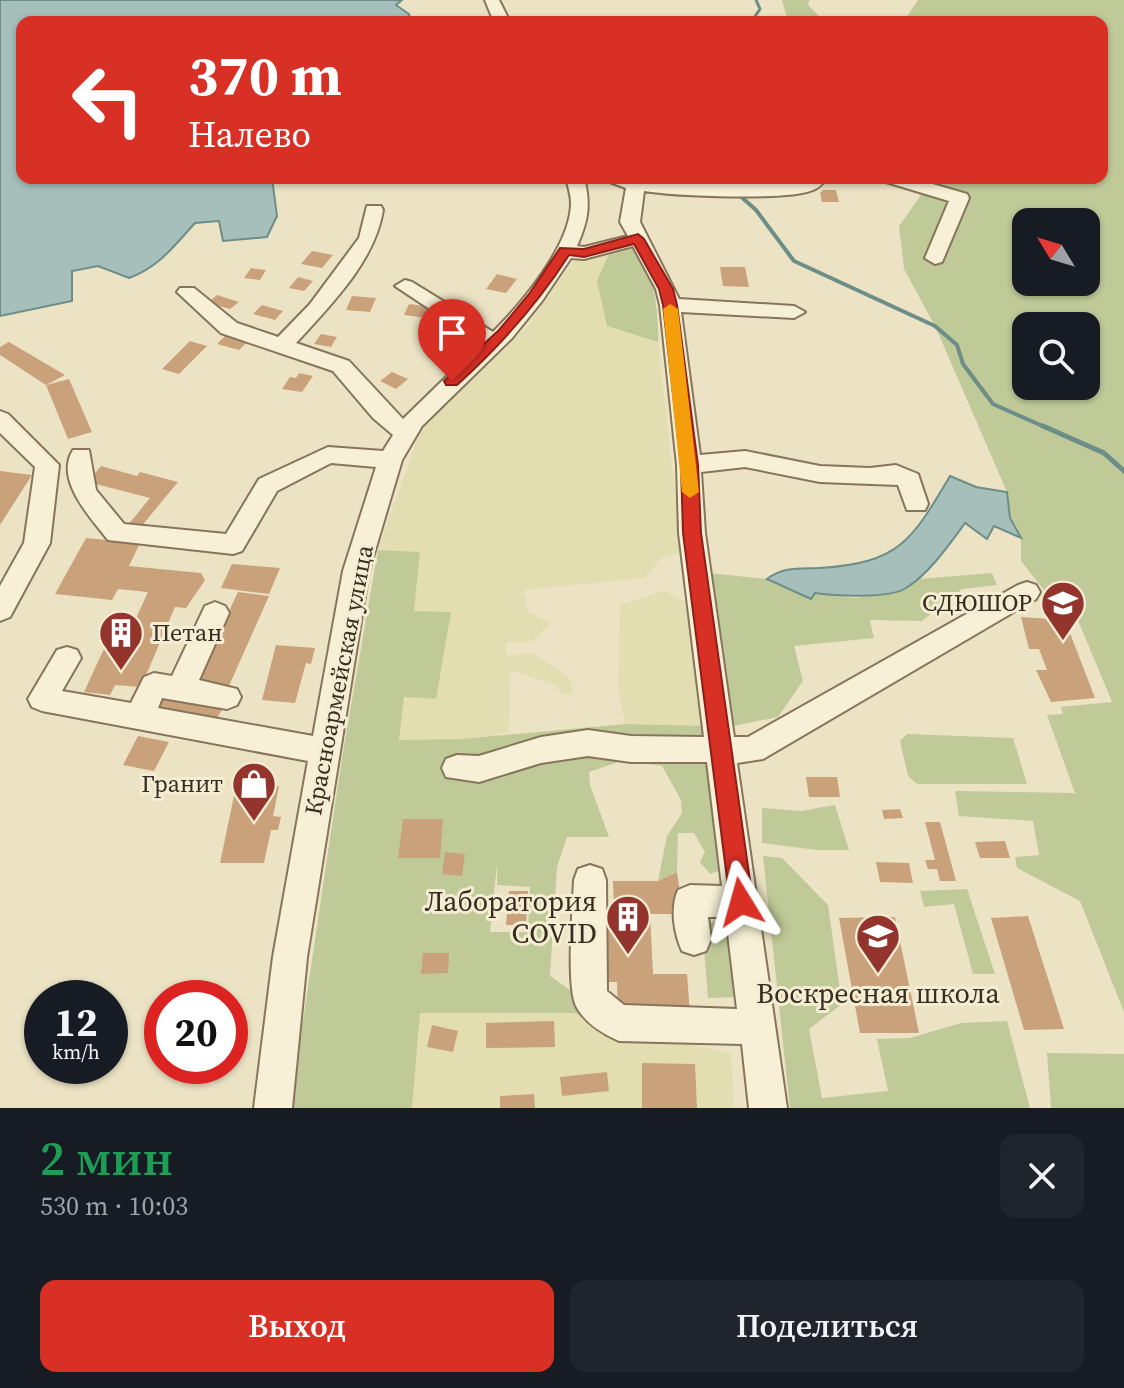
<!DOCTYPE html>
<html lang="ru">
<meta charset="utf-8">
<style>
:root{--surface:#171b24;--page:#20242c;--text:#f1f3f6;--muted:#9ea1a6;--accent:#d93025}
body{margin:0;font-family:"Source Serif 4",serif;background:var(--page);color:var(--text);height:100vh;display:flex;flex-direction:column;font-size:30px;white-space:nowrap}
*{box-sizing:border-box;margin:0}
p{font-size:26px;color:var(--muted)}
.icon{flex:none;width:44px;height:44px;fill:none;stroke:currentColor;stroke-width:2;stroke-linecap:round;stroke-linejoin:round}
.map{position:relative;height:1108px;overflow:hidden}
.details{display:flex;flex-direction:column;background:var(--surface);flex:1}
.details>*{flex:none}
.banner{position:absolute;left:16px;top:16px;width:1092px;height:168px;border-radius:16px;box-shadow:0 2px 6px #0004;background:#d93025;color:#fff;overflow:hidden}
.needle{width:52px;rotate:308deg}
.tools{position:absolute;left:1012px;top:208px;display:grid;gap:16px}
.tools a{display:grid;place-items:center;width:88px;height:88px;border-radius:16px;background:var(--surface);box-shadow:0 2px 6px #0004;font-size:40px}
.speed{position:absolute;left:24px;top:980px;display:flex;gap:16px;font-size:40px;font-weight:700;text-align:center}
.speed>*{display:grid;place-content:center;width:104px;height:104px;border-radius:50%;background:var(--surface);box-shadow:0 2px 6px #0004;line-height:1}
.speed small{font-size:20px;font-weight:400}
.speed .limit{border:12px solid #d22;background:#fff;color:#111}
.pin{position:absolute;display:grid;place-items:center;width:68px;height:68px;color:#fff;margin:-82px -34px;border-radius:50% 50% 50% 0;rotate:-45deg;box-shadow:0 0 8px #0007}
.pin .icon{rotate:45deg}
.me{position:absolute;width:88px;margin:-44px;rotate:352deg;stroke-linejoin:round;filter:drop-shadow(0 0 6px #0008)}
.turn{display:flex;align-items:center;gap:28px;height:168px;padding:0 40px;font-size:36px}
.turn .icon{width:104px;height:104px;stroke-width:2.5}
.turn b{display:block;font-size:56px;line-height:68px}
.round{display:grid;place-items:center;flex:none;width:84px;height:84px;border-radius:16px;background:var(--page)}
.overview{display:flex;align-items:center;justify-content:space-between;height:136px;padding:0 40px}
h1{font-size:48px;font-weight:600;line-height:60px;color:#1e9e55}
.primary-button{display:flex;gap:16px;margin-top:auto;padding:16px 40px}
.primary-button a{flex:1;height:92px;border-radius:16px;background:var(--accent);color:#fff;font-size:32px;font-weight:600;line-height:92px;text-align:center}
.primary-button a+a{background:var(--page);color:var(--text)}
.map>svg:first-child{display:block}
.farmland{fill:#e2deb1}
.green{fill:#c0ca98;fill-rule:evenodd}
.water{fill:#a6bfba;stroke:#6d8d88;stroke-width:2}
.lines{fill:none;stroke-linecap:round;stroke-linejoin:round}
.stream-far2{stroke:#6d8d88;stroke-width:3}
.stream-far1{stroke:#6d8d88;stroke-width:4}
.stream{stroke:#6d8d88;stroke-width:5}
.building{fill:#c9a27b}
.minor-casing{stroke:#86755b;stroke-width:4}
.minor{fill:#f7f0d7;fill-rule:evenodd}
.route{fill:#d93025;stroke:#8d1f18;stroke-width:2}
.slow{fill:#f59e0b}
.labels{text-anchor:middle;stroke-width:6;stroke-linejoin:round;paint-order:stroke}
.poi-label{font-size:24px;fill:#372c1e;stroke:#f4edd3;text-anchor:end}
.street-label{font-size:24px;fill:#372c1e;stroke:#f4edd3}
.near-poi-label{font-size:28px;fill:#372c1e;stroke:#f4edd3;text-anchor:end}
</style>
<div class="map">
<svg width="1124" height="1108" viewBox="0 0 1124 1108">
<rect width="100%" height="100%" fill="#ece3c4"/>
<!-- farmland -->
<path class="farmland" d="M 612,247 L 607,326 L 658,342 L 682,553 L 663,556 L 644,578 L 524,590 L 528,612 L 551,623 L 531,642 L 506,642 L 506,655 L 534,654 L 570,678 L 573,693 L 561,695 L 557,686 L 511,670 L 509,733 L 461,739 L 399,740 L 404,697 L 435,699 L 450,612 L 414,611 L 419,552 L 378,550 L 419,434 L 450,395 L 525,329 L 577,256 Z
M 664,591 L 687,603 L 709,726 L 625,724 L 618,686 L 620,605 Z
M 420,1013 L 575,1013 L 591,1022 L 731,1053 L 734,1108 L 412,1108 Z"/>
<!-- green -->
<path class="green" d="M 782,0 L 809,0 L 808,5 L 825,22 L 788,22 Z
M 918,0 L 1124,0 L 1124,1012 L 1080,901 L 1017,868 L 1015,857 L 1039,855 L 1033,821 L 959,816 L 955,791 L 1075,793 L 1047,715 L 1063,714 L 1061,707 L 1112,702 L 1072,606 L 1052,600 L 1021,561 L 1021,538 L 1010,518 L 1007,492 L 935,326 L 904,269 L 899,226 L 933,178 L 1102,178 L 1102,22 L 903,22 ZM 1026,222 L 1086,222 L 1086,282 L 1026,282 ZM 1026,326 L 1086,326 L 1086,386 L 1026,386 Z
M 612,247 C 617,247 626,245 631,247 C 655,256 659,321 658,342 L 607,326 L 597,281 Z
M 378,550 L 420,552 L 414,611 L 451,612 L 436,699 L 404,697 L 399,740 L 461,739 L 625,724 L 709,726 L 725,869 L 710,874 L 700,862 L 705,852 L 694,833 L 678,833 L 677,872 L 658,881 L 667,836 L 682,813 L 681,800 L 662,766 L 624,760 L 589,772 L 590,785 L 609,837 L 567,837 L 557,867 L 550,976 L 590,1004 L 591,1022 L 575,1013 L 420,1013 L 412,1108 L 290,1108 L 342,758 ZM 497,864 L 497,885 L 530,887 L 528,932 L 490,932 Z
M 709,573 L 767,579 L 811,598 L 814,593 L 856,598 L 899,591 L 917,579 L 992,573 L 997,585 L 962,589 L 922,621 L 870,620 L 874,638 L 794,646 L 803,681 L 778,717 L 733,726 Z
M 907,734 L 1013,738 L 1027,784 L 917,784 L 908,776 L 900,741 Z
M 835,805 L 849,850 L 817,850 L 762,843 L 762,808 L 801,811 Z
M 763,856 L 782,858 L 828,905 L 842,1004 L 809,1029 L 822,1098 L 888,1091 L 877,1039 L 910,1038 L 961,1023 L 1007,1021 L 1030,1108 L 790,1108 Z
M 967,889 L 995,974 L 973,974 L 954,904 L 924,907 L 920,891 Z
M 727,921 L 736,997 L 708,998 L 702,922 Z
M 1047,1053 L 1124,1054 L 1124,1108 L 1051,1108 Z"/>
<!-- water -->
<path class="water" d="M 0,0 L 402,0 L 396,5 L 409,14 L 411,22 L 22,22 L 22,178 L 272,178 L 277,216 L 267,237 L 223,241 L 219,221 L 195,223 C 174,246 159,267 129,278 L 98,266 L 72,271 L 72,301 L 0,316 Z
M 950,476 L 976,487 L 1007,492 L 1010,518 L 1021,538 L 994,526 L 987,539 L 965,523 C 949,545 929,574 906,588 C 889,599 835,596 815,593 L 811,599 L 767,579 C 784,566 800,569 820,568 C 900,563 912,540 950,476 Z"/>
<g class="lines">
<!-- stream-far2 -->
<path class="stream-far2" d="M 756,0 L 760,9 L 754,18 L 756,22
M 725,178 L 730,188"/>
<!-- stream-far1 -->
<path class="stream-far1" d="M 738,194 L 756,210 L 794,261 L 935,326 L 957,345 L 963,364 L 993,404 L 1047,428"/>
<!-- stream -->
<path class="stream" d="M 1043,426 L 1104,453 L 1124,471"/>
</g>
<!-- building -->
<path class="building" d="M 823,190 L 836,190 L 839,202 L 822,202 L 820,193 Z
M 312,251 L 333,255 L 322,268 L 301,264 Z
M 720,267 L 745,267 L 749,287 L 723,286 Z
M 251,268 L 266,270 L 260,280 L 244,278 Z
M 497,274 L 517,279 L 506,293 L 486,289 Z
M 298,277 L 313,281 L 304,291 L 289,288 Z
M 217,295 L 239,302 L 230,309 L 208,303 Z
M 352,296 L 376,298 L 370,312 L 346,310 Z
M 409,304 L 432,307 L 427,318 L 404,315 Z
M 262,305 L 283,311 L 275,320 L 253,314 Z
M 321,334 L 337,337 L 331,347 L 314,344 Z
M 226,335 L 248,341 L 239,350 L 217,344 Z
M 190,341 L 207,346 L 179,374 L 162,369 Z
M 9,342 L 65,375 L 46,385 L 69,379 L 92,432 L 68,439 L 46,385 L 0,355 L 0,347 Z
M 392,372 L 408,379 L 396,389 L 380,381 Z
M 299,373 L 313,376 L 302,392 L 282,389 L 290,377 L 296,378 Z
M 101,466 L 137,476 L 140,472 L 178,482 L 140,528 L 128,525 L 150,498 L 88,482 Z
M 0,471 L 32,475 L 0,525 Z
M 86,538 L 140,543 L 129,566 L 201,573 L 205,580 L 186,608 L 175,607 L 141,687 L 115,685 L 110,695 L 84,692 L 108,640 L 125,642 L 148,592 L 118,589 L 112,600 L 55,594 Z
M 232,564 L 280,568 L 269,594 L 221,588 Z
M 238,592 L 269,596 L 228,688 L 195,684 Z
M 1021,617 L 1065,620 L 1095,698 L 1051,702 L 1036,670 L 1047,670 L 1039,649 L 1029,649 Z
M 276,645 L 315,648 L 311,664 L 306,663 L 295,703 L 262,700 Z
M 160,694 L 224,705 L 214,725 L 150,714 Z
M 138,736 L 169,742 L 154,771 L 123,765 Z
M 806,777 L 837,777 L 840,797 L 809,797 Z
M 236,786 L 279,786 L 273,816 L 281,817 L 278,830 L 271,830 L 264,863 L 220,863 Z
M 900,809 L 903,818 L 884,819 L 882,810 Z
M 403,819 L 443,819 L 440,858 L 398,858 Z
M 925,822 L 940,822 L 956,881 L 940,881 L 937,869 L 928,869 L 925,860 L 935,860 Z
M 1005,841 L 1010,858 L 980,858 L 975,842 Z
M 445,852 L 465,854 L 462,876 L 442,874 Z
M 876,862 L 909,863 L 913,883 L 880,882 Z
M 677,872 L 683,914 L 650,914 L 653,974 L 687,974 L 690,1014 L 618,1014 L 617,982 L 606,982 L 603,909 L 614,909 L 613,881 L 658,881 Z
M 509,891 L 528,891 L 526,925 L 506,925 Z
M 1028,916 L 1064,1029 L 1024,1030 L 991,918 Z
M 895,917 L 919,1033 L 860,1033 L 839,918 Z
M 423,953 L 449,953 L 448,973 L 421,974 Z
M 554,1021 L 555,1047 L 486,1048 L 486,1023 Z
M 432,1025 L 458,1031 L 453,1052 L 427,1047 Z
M 642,1063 L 695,1064 L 697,1108 L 642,1108 Z
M 607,1072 L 609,1091 L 562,1096 L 560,1077 Z
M 534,1094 L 535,1108 L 500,1108 L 500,1096 Z"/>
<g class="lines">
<!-- minor casing -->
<g class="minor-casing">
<path id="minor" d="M 485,0 L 499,0 L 510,22 L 494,22 Z
M 566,178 L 584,178 C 591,205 588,221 577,246 L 584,247 L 628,236 L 620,222 L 626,188 L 599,178 L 687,184 L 794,183 L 807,178 L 827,178 C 823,183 819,188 813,190 C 789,201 674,196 644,191 L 640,222 L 679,299 L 794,306 L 805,312 L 794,318 L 681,312 L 700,455 L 745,451 L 820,466 L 870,468 L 896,465 L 918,474 L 928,504 L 925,510 L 907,510 L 898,485 L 820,482 L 745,467 L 701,472 L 705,533 L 734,737 L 748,737 L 1018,585 L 1027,582 L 1036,585 L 1040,592 L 1036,599 L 763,759 L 737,763 L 787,1108 L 749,1108 L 742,1044 L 619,1041 C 601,1033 585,1023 576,1006 C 566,984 573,908 574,880 L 578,869 L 590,865 L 602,869 L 606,880 L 607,991 L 624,1005 L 737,1009 L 726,917 L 708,917 L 711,939 L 706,951 L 694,955 L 682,951 C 674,933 670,908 678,890 L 690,885 L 722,886 L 707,762 L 631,762 L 588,756 L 541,763 L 479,782 L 446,777 L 442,768 L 446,759 L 457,755 L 479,756 L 541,737 L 588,730 L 631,736 L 704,737 L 679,533 L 677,465 L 660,305 L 656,289 L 633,246 L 584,259 L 571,258 L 542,301 L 512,338 L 422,426 L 402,460 L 369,571 L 307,957 L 292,1108 L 254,1108 L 273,957 L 308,761 L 42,711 L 32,707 L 28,699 L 57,650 L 67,647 L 77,650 L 81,658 L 62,691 L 131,703 L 144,677 L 154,673 L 172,676 L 205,606 L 215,602 L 225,606 L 229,613 L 199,680 L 237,689 L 241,697 L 237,705 L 227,709 L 162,698 L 158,708 L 313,736 L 343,571 L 376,467 L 331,463 L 277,491 L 242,551 L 233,554 L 108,540 C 91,518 54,480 73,450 L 89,450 L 96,490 L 124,524 L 226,534 L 259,479 L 328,447 L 383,451 L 393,435 L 373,418 L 333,371 L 221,333 L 177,292 L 180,288 L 194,288 L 237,323 L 278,337 L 310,304 L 359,238 L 367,206 L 381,206 L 383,210 C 375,261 331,305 296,343 L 349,361 L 403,419 L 481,343 L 395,286 L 405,280 L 412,282 L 493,332 C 522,303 571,245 571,203 C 571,195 568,186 566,178 Z
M 883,178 L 912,178 L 967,194 L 969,198 L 942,262 L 935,264 L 925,258 L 949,201 L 886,182 Z
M 0,411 L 8,414 L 59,465 L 50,543 L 10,617 L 0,621 L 0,586 L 24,543 L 35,467 L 0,433 Z"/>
</g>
<!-- minor -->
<use href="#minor" class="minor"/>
</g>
<!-- route -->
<path class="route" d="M 638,234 L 644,239 L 673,289 L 677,305 L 698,465 L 701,533 L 753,902 L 749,910 L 741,913 L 733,910 L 730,902 L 683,533 L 681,465 L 663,305 L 659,289 L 634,244 L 584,257 L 569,255 C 537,305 501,345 457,385 L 446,385 L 444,381 L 499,330 L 529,294 L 560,248 L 584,249 Z"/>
<!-- slow -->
<path class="slow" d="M 670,304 L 678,309 L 699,492 L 690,498 L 682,492 L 663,309 Z"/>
<!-- icons -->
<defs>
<g id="school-pin" transform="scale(2.3)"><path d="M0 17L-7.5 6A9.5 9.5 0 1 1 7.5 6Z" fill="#93352d" stroke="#f4edd3"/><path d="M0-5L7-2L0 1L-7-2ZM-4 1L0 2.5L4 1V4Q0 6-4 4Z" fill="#fff"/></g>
<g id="building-pin" transform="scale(2.3)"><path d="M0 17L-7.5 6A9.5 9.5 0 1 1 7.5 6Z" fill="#93352d" stroke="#f4edd3"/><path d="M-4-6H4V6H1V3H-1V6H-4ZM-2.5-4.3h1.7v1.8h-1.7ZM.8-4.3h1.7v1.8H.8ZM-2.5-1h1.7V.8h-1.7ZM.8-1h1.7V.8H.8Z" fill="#fff"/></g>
<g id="shop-pin" transform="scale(2.3)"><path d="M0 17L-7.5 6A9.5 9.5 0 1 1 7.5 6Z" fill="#93352d" stroke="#f4edd3"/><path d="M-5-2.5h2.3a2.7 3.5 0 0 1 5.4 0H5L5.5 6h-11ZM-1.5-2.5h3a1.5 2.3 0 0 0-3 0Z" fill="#fff"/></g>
</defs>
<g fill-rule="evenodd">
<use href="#school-pin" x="1063" y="603"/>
<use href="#building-pin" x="121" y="633"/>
<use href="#shop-pin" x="254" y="784"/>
<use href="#building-pin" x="628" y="917"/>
<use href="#school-pin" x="878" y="936"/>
</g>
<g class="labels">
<!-- poi labels -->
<g class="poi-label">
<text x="1032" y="611">СДЮШОР</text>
<text x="152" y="641" text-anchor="start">Петан</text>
<text x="223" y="792">Гранит</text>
</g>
<!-- street labels -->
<g class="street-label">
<text transform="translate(339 680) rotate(-79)" y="8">Красноармейская улица</text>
</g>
<!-- near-poi labels -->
<g class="near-poi-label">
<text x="597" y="911">Лаборатория<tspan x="597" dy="32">COVID</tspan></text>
<text x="878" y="1003" text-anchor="middle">Воскресная школа</text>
</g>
</g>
</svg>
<div class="tools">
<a><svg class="needle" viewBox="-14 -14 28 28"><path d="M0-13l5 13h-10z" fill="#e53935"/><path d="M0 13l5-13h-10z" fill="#9ea1a6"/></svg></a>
<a><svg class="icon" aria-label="search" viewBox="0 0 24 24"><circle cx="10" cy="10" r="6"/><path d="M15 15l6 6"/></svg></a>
</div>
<div class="speed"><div>12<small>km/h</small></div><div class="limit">20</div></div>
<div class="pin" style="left:452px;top:381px;background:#d93025"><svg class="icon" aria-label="arrive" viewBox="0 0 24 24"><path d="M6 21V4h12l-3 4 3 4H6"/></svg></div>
<svg class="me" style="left:741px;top:902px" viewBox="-20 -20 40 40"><path d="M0-17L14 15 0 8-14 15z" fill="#d93025" stroke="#fff" stroke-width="4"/></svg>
<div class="banner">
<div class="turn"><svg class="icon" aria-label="left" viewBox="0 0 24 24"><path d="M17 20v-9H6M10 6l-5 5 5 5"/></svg><div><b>370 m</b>Налево</div></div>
</div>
</div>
<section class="details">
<div class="overview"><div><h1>2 мин</h1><p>530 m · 10:03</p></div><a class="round"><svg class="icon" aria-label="close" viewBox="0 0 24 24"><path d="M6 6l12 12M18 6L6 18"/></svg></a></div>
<div class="primary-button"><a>Выход</a><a>Поделиться</a></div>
</section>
